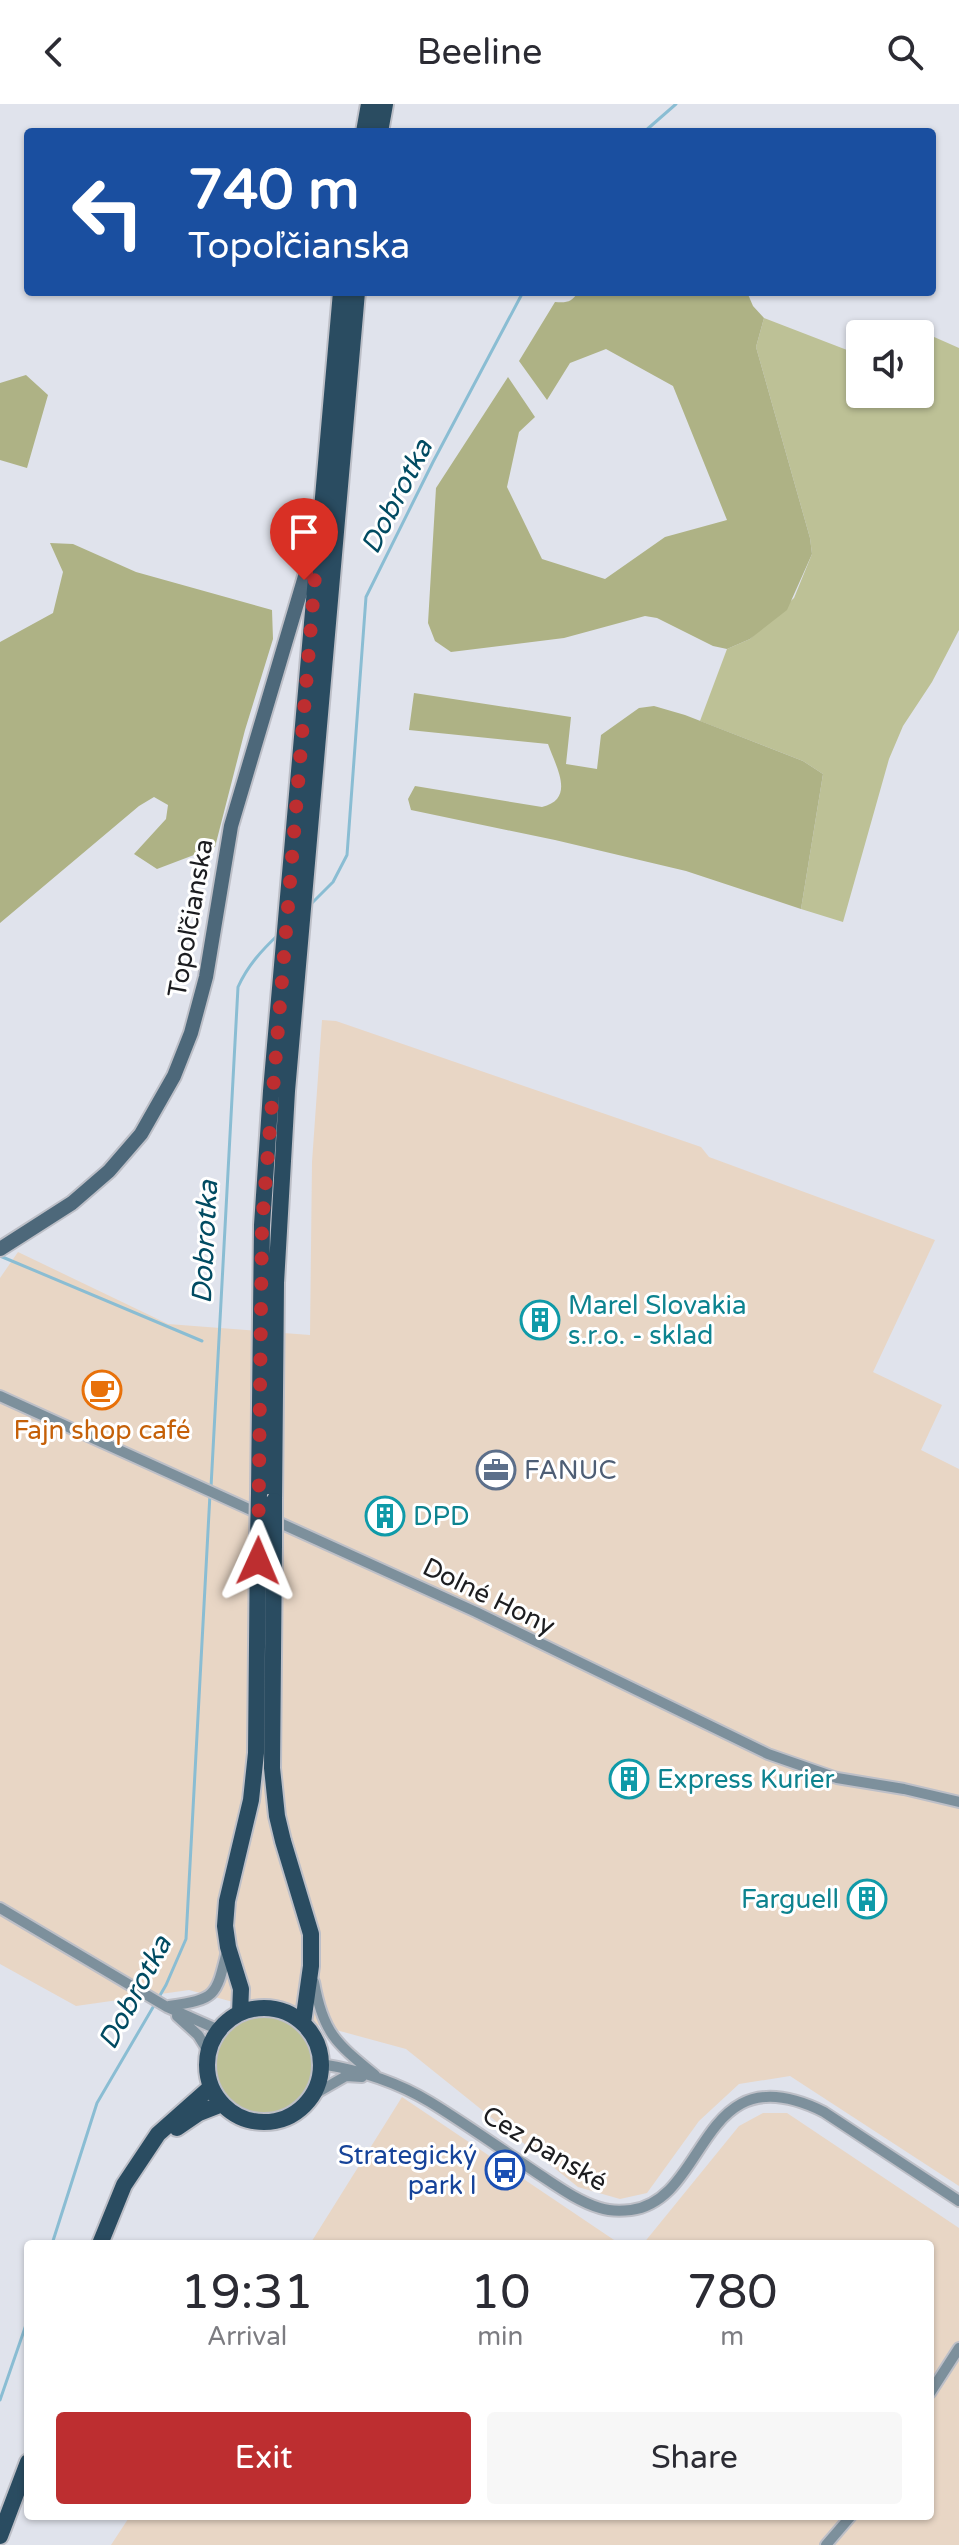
<!DOCTYPE html>
<meta charset="utf-8">
<style>
:root{--surface:#fff;--page:#f7f7f7;--text:#2b2b33;--muted:#7c7c81;--accent:#bd2e30}
body{margin:0;font-family:"Varela Round",sans-serif;background:var(--page);color:var(--text);height:100vh;display:flex;flex-direction:column;font-size:30px;white-space:nowrap}
*{box-sizing:border-box;margin:0}
p{font-size:26px;color:var(--muted)}
.icon{flex:none;width:44px;height:44px;fill:none;stroke:currentColor;stroke-width:2;stroke-linecap:round;stroke-linejoin:round}
.map{position:relative;flex:1;overflow:hidden}
.drawer{position:absolute;left:24px;top:2136px;width:910px;height:280px;display:flex;flex-direction:column;background:var(--surface);border-radius:8px;box-shadow:0 2px 6px #0004}
.drawer>*{flex:none}
.banner{position:absolute;left:24px;top:24px;width:912px;height:168px;border-radius:8px;box-shadow:0 2px 6px #0004;background:#1a4fa0;color:#fff;overflow:hidden}
.fabs{position:absolute;left:846px;top:216px;display:grid;gap:16px}
.fabs a{display:grid;place-items:center;width:88px;height:88px;border-radius:8px;background:var(--surface);box-shadow:0 2px 6px #0004;font-size:40px}
.pin{position:absolute;display:grid;place-items:center;width:68px;height:68px;color:#fff;margin:-82px -34px;border-radius:50% 50% 50% 0;rotate:-45deg;box-shadow:0 0 8px #0007}
.pin .icon{rotate:45deg}
.me{position:absolute;width:88px;margin:-44px;rotate:1deg;stroke-linejoin:round;filter:drop-shadow(0 0 6px #0008)}
.turn{display:flex;align-items:center;gap:28px;height:168px;padding:0 32px;font-size:36px}
.turn .icon{width:104px;height:104px;stroke-width:2.5}
.turn b{display:block;font-size:56px;line-height:68px}
.eta{display:flex;justify-content:space-evenly;align-items:center;height:136px;text-align:center}
.eta b{font-size:48px;font-weight:600;line-height:56px}
.action{display:flex;gap:16px;margin-top:auto;padding:16px 32px}
.action a{flex:1;height:92px;border-radius:8px;background:var(--accent);color:#fff;font-size:32px;font-weight:600;line-height:92px;text-align:center}
.action a+a{background:var(--page);color:var(--text)}
header{display:flex;justify-content:space-between;align-items:center;height:104px;padding:0 32px;background:var(--surface);font-size:36px;font-weight:600}
.map>svg:first-child{display:block}
.industrial{fill:#e8d6c5}
.green{fill:#bdc196}
.forest{fill:#aeb285}
.lines{fill:none;stroke-linecap:round;stroke-linejoin:round}
.stream{stroke:#8abdd3;stroke-width:3}
.street-casing{stroke:#bdbfc7;stroke-width:14}
.secondary-casing{stroke:#bdbfc7;stroke-width:18}
.primary-casing{stroke:#bdbfc7;stroke-width:20}
.street{stroke:#7d909c;stroke-width:10}
.secondary{stroke:#4d687a;stroke-width:14}
.primary{stroke:#2a4c61;stroke-width:16}
.primary-bridge-casing{stroke:#bdbfc7;stroke-width:20;stroke-linecap:butt}
.primary-bridge{stroke:#2a4c61;stroke-width:16}
.route{stroke:#bd2e30;stroke-width:14;stroke-dasharray:0 25.2}
.labels{text-anchor:middle;stroke-width:6;stroke-linejoin:round;paint-order:stroke}
.street-label{font-size:26px;fill:#1c1d20;stroke:#fff}
.culture-label{font-size:26px;fill:#0d838f;stroke:#fff;text-anchor:start}
.food-label{font-size:26px;fill:#c56008;stroke:#fff}
.service-label{font-size:26px;fill:#4e5e75;stroke:#fff;text-anchor:start}
.transit-label{font-size:26px;fill:#164399;stroke:#fff;text-anchor:end}
.water-label{font-size:28px;font-style:italic;fill:#014b62;stroke:#fff}
</style>
<header><svg class="icon" aria-label="back" viewBox="0 0 24 24"><path d="M15 5l-7 7 7 7"/></svg>Beeline<svg class="icon" aria-label="search" viewBox="0 0 24 24"><circle cx="10" cy="10" r="6"/><path d="M15 15l6 6"/></svg></header>
<div class="map">
<svg width="959" height="2441" viewBox="0 0 959 2441">
<rect width="100%" height="100%" fill="#e0e3ec"/>
<!-- industrial -->
<path class="industrial" d="M 322,916 L 336,917 L 701,1043 L 709,1053 L 935,1136 L 873,1268 L 942,1301 L 921,1346 L 959,1365 L 959,2082 L 790,1972 L 739,1980 L 699,2017 L 647,2089 L 620,2095 L 578,2083 L 406,1945 L 189,1886 L 76,1902 L 0,1860 L 0,1174 L 18,1148 L 168,1220 L 310,1231 L 312,1058 Z
M 402,1993 L 620,2140 L 310,2140 Z
M 763,2009 L 787,2009 L 959,2124 L 959,2441 L 111,2441 L 130,2412 L 930,2412 L 930,2140 L 643,2140 L 739,2022 Z"/>
<!-- green -->
<path class="green" d="M 764,214 L 860,251 L 860,290 L 920,290 L 920,230 L 894,230 L 899,222 L 907,221 L 959,244 L 959,526 L 932,578 L 903,622 L 889,655 L 843,818 L 801,805 L 823,670 L 803,657 L 700,617 L 727,545 L 750,535 L 794,494 L 812,450 L 810,434 L 756,243 Z
M215 1961a49 49 0 1 1 98 0a49 49 0 1 1-98 0Z"/>
<!-- forest -->
<path class="forest" d="M 578,188 L 747,188 L 753,202 L 764,214 L 756,243 L 810,434 L 812,450 L 787,506 L 750,535 L 727,545 L 713,542 L 657,514 L 645,512 L 564,534 L 451,548 L 435,537 L 428,519 L 436,384 L 508,273 L 535,313 L 519,328 L 507,383 L 542,455 L 605,475 L 665,433 L 727,416 L 673,282 L 606,245 L 570,259 L 547,296 L 519,257 L 555,198 C 567,199 572,198 578,188 Z
M 26,271 L 48,291 L 27,364 L 0,356 L 0,279 Z
M 50,439 L 73,440 L 136,468 L 272,506 L 273,535 L 245,626 L 215,743 L 157,765 L 134,750 L 166,715 L 168,701 L 154,693 L 139,702 L 0,819 L 0,538 L 53,509 L 63,468 Z
M 414,589 L 571,613 L 566,660 L 597,665 L 601,631 L 639,604 L 654,602 L 685,611 L 803,657 L 823,670 L 801,805 L 686,767 L 555,736 L 411,706 L 408,695 L 415,682 L 542,703 C 576,695 556,663 548,640 L 409,626 Z"/>
<g class="lines">
<!-- stream -->
<path class="stream" d="M 644,28 L 676,0
M 311,800 L 333,778 L 347,751 L 366,493 L 433,358 L 523,188
M 0,1152 L 202,1237
M 211,1383 L 238,883 C 248,861 262,846 279,830
M 52,2140 L 97,1999 L 166,1881 L 186,1835 L 210,1390
M 0,2296 L 28,2215"/>
<!-- street casing -->
<g class="street-casing">
<path id="street" d="M 0,1292 L 476,1508 L 768,1650 L 837,1674 L 904,1685 L 959,1698
M 0,1804 L 167,1903 L 219,1926
M 314,1878 C 323,1929 336,1939 375,1971
M 169,1902 C 216,1895 216,1893 227,1847
M 177,1912 L 198,1931 L 208,1947
M 321,1960 C 359,1966 397,1978 430,1998 C 466,2020 501,2045 537,2069 C 557,2082 577,2097 600,2104 C 609,2107 622,2107 631,2106 C 710,2096 698,1945 824,2008 L 959,2097
M 313,1991 L 346,1972 L 362,1973
M 930,2289 L 959,2244
M 826,2441 L 851,2412"/>
</g>
<!-- secondary casing -->
<g class="secondary-casing">
<path id="secondary" d="M 0,1145 L 72,1099 L 109,1067 L 141,1030 L 174,972 L 191,929 L 206,873 L 231,722 L 314,442"/>
</g>
<!-- primary casing -->
<g class="primary-casing">
<path id="primary" d="M 364,28 L 369,0
M 380,28 L 385,0
M 259,1390 L 262,1121 L 271,987 L 341,188
M 274,1397 L 276,1179 L 287,987 L 357,188
M 274,1441 L 272,1664 L 277,1712 L 283,1737 L 311,1830 L 311,1862 L 303,1919
M207 1961a57 57 0 1 1 114 0a57 57 0 1 1-114 0Z
M 240,1909 L 241,1885 L 228,1843 L 225,1822 L 227,1797 L 251,1696 L 256,1649 L 258,1433
M 177,2024 L 199,2009 L 222,2000
M 100,2140 L 124,2081 L 158,2030 L 211,1983
M 0,2432 L 28,2358"/>
</g>
<!-- street -->
<use href="#street" class="street"/>
<!-- secondary -->
<use href="#secondary" class="secondary"/>
<!-- primary -->
<use href="#primary" class="primary"/>
<!-- primary-bridge casing -->
<g class="primary-bridge-casing">
<path id="primary-bridge" d="M 258,1433 L 259,1390
M 274,1441 L 274,1397"/>
</g>
<!-- primary-bridge -->
<use href="#primary-bridge" class="primary-bridge"/>
</g>
<g class="lines">
<!-- route -->
<path class="route" d="M 258,1457 L 262,1121 L 319,423 L 304,476"/>
</g>
<!-- icons -->
<defs>
<g id="building-ring" transform="scale(2)"><circle r="9.5" fill="#fff" stroke="#0f9aa8" stroke-width="1.5"/><path d="M-4-6H4V6H1V3H-1V6H-4ZM-2.5-4.3h1.7v1.8h-1.7ZM.8-4.3h1.7v1.8H.8ZM-2.5-1h1.7V.8h-1.7ZM.8-1h1.7V.8H.8Z" fill="#0f9aa8"/></g>
<g id="cafe-ring" transform="scale(2)"><circle r="9.5" fill="#fff" stroke="#e8710a" stroke-width="1.5"/><path d="M-5.5-4.5H6V0H3Q3 3.5 0 3.5H-2.5Q-5.5 3.5-5.5 0ZM3-3.2v2h1.7v-2ZM-6 4.5H4V6H-6Z" fill="#e8710a"/></g>
<g id="office-ring" transform="scale(2)"><circle r="9.5" fill="#fff" stroke="#5c6f8a" stroke-width="1.5"/><path d="M-6-3h4V-5.5h4V-3h4V5H-6ZM-1-4.5V-3h2v-1.5ZM-6 0V1H6V0Z" fill="#5c6f8a"/></g>
<g id="bus-ring" transform="scale(2)"><circle r="9.5" fill="#fff" stroke="#1a4fb4" stroke-width="1.5"/><path d="M-5-6H5V4H4V6H2V4H-2V6H-4V4H-5ZM-3.5-4V0h7V-4ZM-3.5 1.2v1.5H-2V1.2ZM2 1.2v1.5H3.5V1.2Z" fill="#1a4fb4"/></g>
</defs>
<g fill-rule="evenodd">
<use href="#building-ring" x="540" y="1216"/>
<use href="#cafe-ring" x="102" y="1286"/>
<use href="#office-ring" x="496" y="1366"/>
<use href="#building-ring" x="385" y="1412"/>
<use href="#building-ring" x="629" y="1675"/>
<use href="#building-ring" x="867" y="1795"/>
<use href="#bus-ring" x="505" y="2066"/>
</g>
<g class="labels">
<!-- street labels -->
<g class="street-label">
<text transform="translate(190 814) rotate(-80)" y="9">Topoľčianska</text>
<text transform="translate(489 1492) rotate(26)" y="9">Dolné Hony</text>
<text transform="translate(545 2044) rotate(31)" y="9">Cez panské</text>
</g>
<!-- culture labels -->
<g class="culture-label">
<text x="568" y="1210">Marel Slovakia<tspan x="568" dy="30">s.r.o. - sklad</tspan></text>
<text x="413" y="1421">DPD</text>
<text x="657" y="1684">Express Kurier</text>
<text x="839" y="1804" text-anchor="end">Farguell</text>
</g>
<!-- food labels -->
<g class="food-label">
<text x="102" y="1335">Fajn shop café</text>
</g>
<!-- service labels -->
<g class="service-label">
<text x="524" y="1375">FANUC</text>
</g>
<!-- transit labels -->
<g class="transit-label">
<text x="477" y="2060">Strategický<tspan x="477" dy="30">park I</tspan></text>
</g>
<!-- water labels -->
<g class="water-label">
<text transform="translate(396 392) rotate(-63)" y="10">Dobrotka</text>
<text transform="translate(204 1138) rotate(-87)" y="10">Dobrotka</text>
<text transform="translate(134 1888) rotate(-62)" y="10">Dobrotka</text>
</g>
</g>
</svg>
<div class="fabs">
<a><svg class="icon" aria-label="sound" viewBox="0 0 24 24"><path d="M4 9h4l5-4v14l-5-4H4zM17 9q2 3 0 6"/></svg></a>
</div>
<div class="pin" style="left:304px;top:476px;background:#d93025"><svg class="icon" aria-label="arrive" viewBox="0 0 24 24"><path d="M6 21V4h12l-3 4 3 4H6"/></svg></div>
<svg class="me" style="left:258px;top:1457px" viewBox="-20 -20 40 40"><path d="M0-17L14 15 0 8-14 15z" fill="#bd2e30" stroke="#fff" stroke-width="4"/></svg>
<div class="banner">
<div class="turn"><svg class="icon" aria-label="left" viewBox="0 0 24 24"><path d="M17 20v-9H6M10 6l-5 5 5 5"/></svg><div><b>740 m</b>Topoľčianska</div></div>
</div>
<section class="drawer">
<div class="eta">
<div><b>19:31</b><p>Arrival</p></div>
<div><b>10</b><p>min</p></div>
<div><b>780</b><p>m</p></div>
</div>
<div class="action"><a>Exit</a><a>Share</a></div>
</section>
</div>
